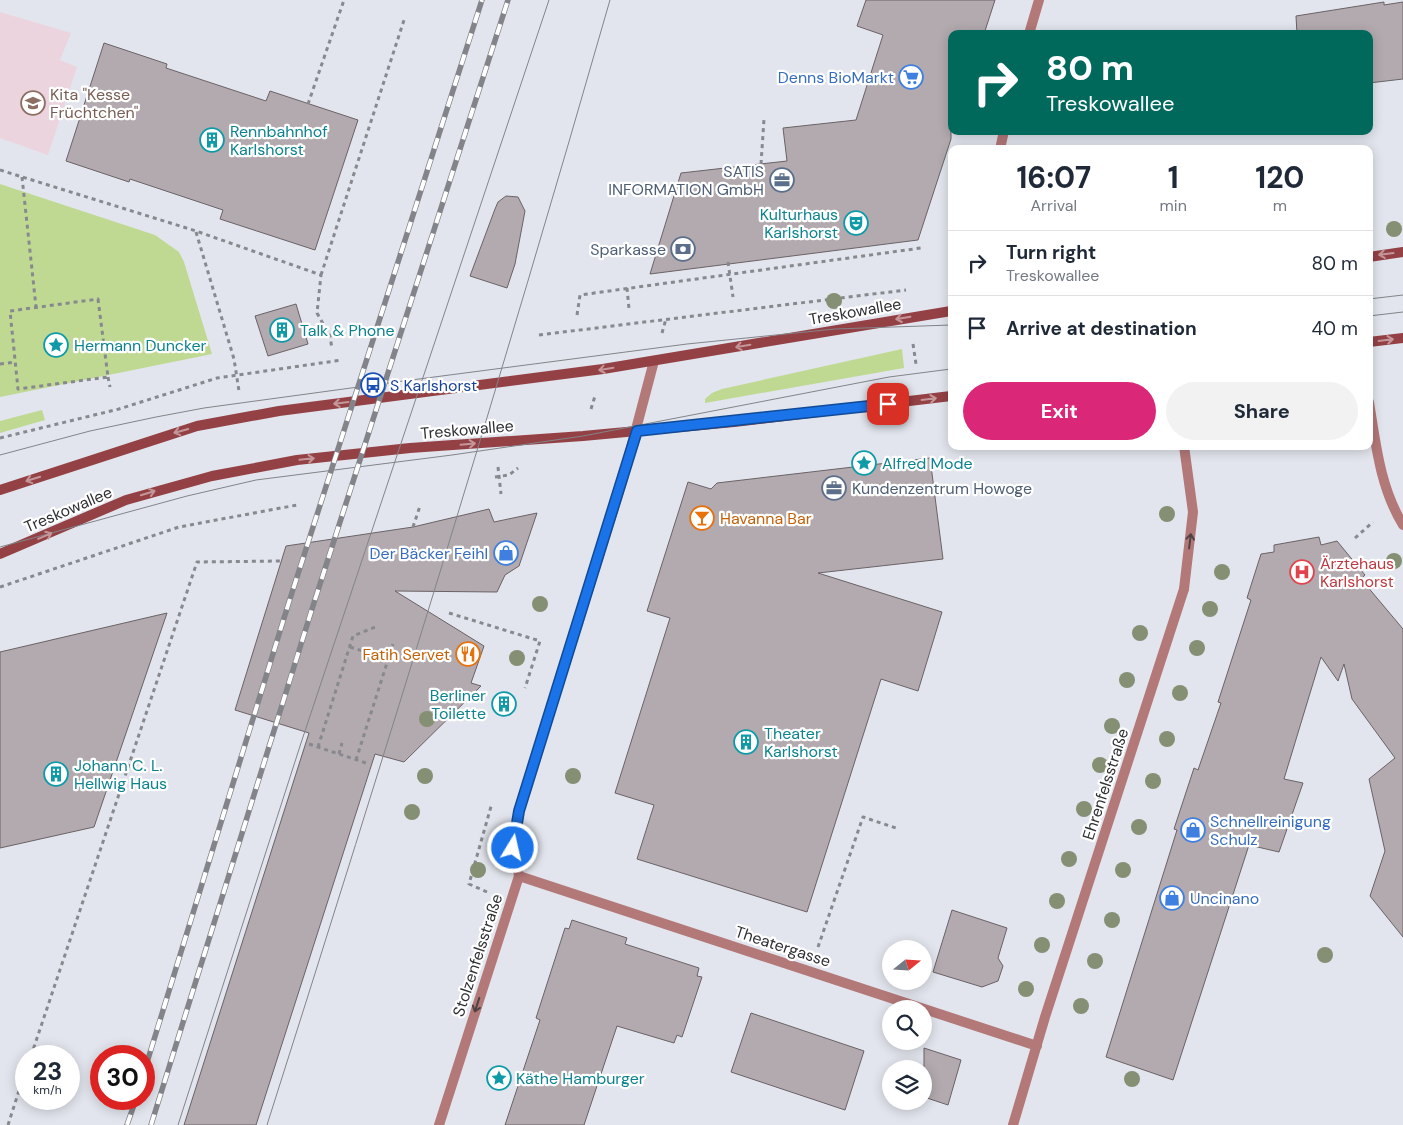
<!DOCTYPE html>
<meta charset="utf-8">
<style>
:root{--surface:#fff;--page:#f2f2f3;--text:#1f2937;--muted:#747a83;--line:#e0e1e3;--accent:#db2777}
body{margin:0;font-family:"DM Sans",sans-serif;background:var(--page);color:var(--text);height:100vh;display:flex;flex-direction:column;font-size:19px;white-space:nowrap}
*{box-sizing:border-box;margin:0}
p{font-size:16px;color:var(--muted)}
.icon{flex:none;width:28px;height:28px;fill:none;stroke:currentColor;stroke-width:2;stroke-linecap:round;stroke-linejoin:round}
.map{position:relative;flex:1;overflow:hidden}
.drawer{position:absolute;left:948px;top:145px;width:425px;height:305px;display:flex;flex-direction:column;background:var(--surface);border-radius:10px;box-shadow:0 2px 12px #0003}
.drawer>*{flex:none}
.banner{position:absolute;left:948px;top:30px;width:425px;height:105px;border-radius:10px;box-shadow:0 2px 12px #0003;background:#00695c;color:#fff;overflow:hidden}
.needle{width:32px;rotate:72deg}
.buttons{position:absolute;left:882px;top:940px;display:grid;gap:10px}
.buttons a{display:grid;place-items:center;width:50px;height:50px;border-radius:50%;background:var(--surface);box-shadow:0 2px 12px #0003;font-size:25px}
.speed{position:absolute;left:15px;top:1045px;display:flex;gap:10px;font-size:25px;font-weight:700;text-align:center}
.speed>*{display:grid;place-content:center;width:65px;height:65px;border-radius:50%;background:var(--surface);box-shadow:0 2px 12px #0003;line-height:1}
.speed small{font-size:12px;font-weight:400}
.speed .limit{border:8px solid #d22;background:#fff;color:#111}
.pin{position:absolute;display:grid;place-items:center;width:42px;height:42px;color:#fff;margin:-21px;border-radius:10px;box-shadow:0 2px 8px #0006}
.me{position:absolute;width:55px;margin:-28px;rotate:9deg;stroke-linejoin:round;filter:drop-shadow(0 0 4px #0008)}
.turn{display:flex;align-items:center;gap:18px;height:105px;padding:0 15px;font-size:22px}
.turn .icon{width:65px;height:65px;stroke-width:2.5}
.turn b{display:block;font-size:35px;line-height:42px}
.eta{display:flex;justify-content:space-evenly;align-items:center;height:85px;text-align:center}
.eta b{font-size:30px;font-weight:700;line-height:35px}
.primary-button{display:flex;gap:10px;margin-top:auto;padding:10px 15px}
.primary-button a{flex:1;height:58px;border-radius:30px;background:var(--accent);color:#fff;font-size:20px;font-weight:700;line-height:58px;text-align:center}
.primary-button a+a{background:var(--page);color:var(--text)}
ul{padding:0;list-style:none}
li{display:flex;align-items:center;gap:15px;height:65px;padding:0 15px;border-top:1px solid var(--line)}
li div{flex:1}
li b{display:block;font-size:19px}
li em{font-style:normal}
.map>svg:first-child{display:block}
.education{fill:#ecd4df}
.green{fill:#bfd993}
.building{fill:#b2aaae;stroke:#6a6266}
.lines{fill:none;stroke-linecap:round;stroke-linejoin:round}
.path{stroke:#87898e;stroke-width:3;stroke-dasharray:4 4;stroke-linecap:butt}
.pedestrian{stroke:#b37878;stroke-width:10}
.minor{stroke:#b37878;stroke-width:10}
.secondary{stroke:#944145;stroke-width:10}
.tram{stroke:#828489;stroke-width:1}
.rail-casing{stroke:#828489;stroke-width:5.5}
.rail{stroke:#fff;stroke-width:4;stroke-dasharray:11;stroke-linecap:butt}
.tree{fill:#848f74}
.oneway{stroke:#c49699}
.oneway2{stroke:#504244}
.route-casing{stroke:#114b97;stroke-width:12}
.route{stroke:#1a73e8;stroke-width:9}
.labels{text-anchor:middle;stroke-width:4.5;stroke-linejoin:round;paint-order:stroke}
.shop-label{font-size:16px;fill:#366cbe;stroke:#fff;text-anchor:end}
.education-label{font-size:16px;fill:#785e54;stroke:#fff;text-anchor:start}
.culture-label{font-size:16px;fill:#0d838f;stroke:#fff;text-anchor:start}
.service-label{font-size:16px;fill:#4e5e75;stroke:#fff;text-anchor:end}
.street-label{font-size:16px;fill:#2f3033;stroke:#fff}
.transit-label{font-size:16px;fill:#164399;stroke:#fff;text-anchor:start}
.food-label{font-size:16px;fill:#c56008;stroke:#fff;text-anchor:start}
.health-label{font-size:16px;fill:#be3a42;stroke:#fff;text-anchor:start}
</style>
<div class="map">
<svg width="1403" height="1125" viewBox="0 0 1403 1125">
<rect width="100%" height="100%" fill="#e2e5ed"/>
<!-- education -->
<path class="education" d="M 0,12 L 71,33 L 60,60 L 77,67 L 48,155 L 0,138 Z"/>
<!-- green -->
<path class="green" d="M 0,184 L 155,235 L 179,252 L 184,262 L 212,354 L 0,397 Z
M 902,349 L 904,368 L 705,403 L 705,399 L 712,393 L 722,389 Z
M 42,410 L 45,420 L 0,433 L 0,421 Z"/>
<!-- building -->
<path class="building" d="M 866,0 L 995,0 L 984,34 L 951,34 L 951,139 L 918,240 L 650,274 L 681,173 L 787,161 L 783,128 L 856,120 L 883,35 L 857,26 Z
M 1384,2 L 1384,5 L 1403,2 L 1403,79 L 1369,83 L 1369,34 L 1297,34 L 1296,16 Z
M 104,43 L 167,64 L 166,68 L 266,101 L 270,91 L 358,120 L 315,250 L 220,219 L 223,210 L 130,179 L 129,182 L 66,161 Z
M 506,196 L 518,197 L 525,211 L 515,264 L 507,288 L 470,276 L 495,209 L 498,202 Z
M 296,304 L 308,344 L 268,356 L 255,316 Z
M 930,458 L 943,559 L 818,573 L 942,612 L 918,691 L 881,679 L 807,912 L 637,859 L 654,805 L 615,793 L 670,618 L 647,611 L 688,482 L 711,489 L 717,483 Z
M 489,509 L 494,522 L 537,513 L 519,566 L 505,575 L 497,592 L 395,591 L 484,646 L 471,683 L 481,686 L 404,762 L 375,754 L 256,1125 L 184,1125 L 309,733 L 235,710 L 286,546 L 413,527 Z
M 1319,537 L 1321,545 L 1337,541 L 1365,575 L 1361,579 L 1403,629 L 1403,937 L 1370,896 L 1385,851 L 1369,779 L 1395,758 L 1352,699 L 1344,664 L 1338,681 L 1321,657 L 1284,779 L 1303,783 L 1279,852 L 1249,845 L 1173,1080 L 1106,1057 L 1177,830 L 1174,829 L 1194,768 L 1198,770 L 1221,703 L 1218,702 L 1251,600 L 1247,598 L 1261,554 L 1274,552 L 1274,545 Z
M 167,613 L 94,827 L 0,848 L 0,652 Z
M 952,910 L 1007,928 L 998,958 L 1003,966 L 998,981 L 982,987 L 933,972 Z
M 572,920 L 627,938 L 625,944 L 699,968 L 697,976 L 702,977 L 682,1037 L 677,1035 L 674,1043 L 617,1026 L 584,1125 L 505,1125 L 540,1020 L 536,1018 L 565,928 L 569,929 Z
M 751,1013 L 864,1051 L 845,1110 L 731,1072 Z
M 924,1048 L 961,1060 L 948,1105 L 924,1097 Z"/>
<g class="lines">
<!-- path -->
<path class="path" d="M 308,104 L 344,0
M 761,164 L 764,119
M 0,170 L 196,231 L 321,275 L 317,313 L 330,336 L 332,349
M 22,177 L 36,307
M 196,232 L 234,359 L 239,391
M 728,262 L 733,297
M 321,275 L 405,17
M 627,288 L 629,309
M 98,299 L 108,377 L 18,389 L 10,311 Z
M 577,315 L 580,295 L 921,248
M 662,333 L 666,319
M 539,335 L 906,290
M 913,344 L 916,364
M 0,364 L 15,362
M 108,377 L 110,387
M 591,409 L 595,396
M 0,438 L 119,409 L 217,378 L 342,360
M 498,467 L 501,494
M 495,477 L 509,475 L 518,468
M 413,527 L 420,506
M 1355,538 L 1373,522
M 0,587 L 179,527 L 297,505
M 449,613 L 540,641 L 525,688
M 350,647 L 388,659
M 309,744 L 369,764
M 318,747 L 353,636 L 378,626
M 339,754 L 342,743
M 356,760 L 393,644
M 487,892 L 469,884 L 492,803
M 818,947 L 863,817 L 896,828
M 31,1056 L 197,562 L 281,561
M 8,1125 L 26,1069"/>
<!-- pedestrian -->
<path class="pedestrian" d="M 1184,589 L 1193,512 L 1184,446"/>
<!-- minor -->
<path class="minor" d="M 1029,34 L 1039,0
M 1000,149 L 1004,131
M 1369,402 C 1376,445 1380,487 1403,525
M 519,876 L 1037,1046
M 439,1125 L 519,876 L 513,847 L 519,811 L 622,482 L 654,361
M 1013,1125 L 1045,1017 L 1184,589"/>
<!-- secondary -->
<path class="secondary" d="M 1369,257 L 1403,252
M 1369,342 L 1403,338
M 0,490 L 197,426 L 279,411 L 603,369 L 951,311
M 0,554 L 126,500 L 212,476 L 297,460 L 410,448 L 583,436 L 734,422 L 951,396"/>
<!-- tram -->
<path class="tram" d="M 1369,299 L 1403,295
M 1369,316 L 1403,312
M 0,455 L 90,431 L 156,417 L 204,408 L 373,385 L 687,344 L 835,329 L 951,325
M 0,547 L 187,496 L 256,480 L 452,455 L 583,436 L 889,377 L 951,369
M 178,1125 L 301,743 L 549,0
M 267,1125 C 386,751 502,377 610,0"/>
<!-- rail casing -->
<g class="rail-casing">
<path id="rail" d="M 144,1072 L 289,602 L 482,0
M 127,1125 L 136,1099
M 151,1125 L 312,609 L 508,0"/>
</g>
<!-- rail -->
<use href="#rail" class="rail"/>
</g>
<!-- trees -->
<g class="tree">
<circle cx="1394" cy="229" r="8"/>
<circle cx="834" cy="301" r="8"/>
<circle cx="1167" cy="514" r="8"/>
<circle cx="1394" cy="561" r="8"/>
<circle cx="1222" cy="572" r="8"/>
<circle cx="540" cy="604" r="8"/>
<circle cx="1210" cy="609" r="8"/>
<circle cx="1140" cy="633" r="8"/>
<circle cx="1197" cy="648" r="8"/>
<circle cx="517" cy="658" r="8"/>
<circle cx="1127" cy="680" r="8"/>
<circle cx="1180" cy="693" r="8"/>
<circle cx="427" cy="719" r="8"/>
<circle cx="1112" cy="726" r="8"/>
<circle cx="1167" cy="739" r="8"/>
<circle cx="1100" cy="765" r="8"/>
<circle cx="425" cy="776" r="8"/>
<circle cx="573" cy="776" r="8"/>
<circle cx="1153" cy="781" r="8"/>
<circle cx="1084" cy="809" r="8"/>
<circle cx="412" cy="812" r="8"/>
<circle cx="1139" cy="827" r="8"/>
<circle cx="1069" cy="859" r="8"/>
<circle cx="478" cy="870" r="8"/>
<circle cx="1123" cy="870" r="8"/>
<circle cx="1057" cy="901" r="8"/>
<circle cx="1112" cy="920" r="8"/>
<circle cx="1042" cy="945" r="8"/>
<circle cx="1325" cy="955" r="8"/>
<circle cx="1095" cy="961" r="8"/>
<circle cx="1026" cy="989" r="8"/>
<circle cx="1081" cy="1006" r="8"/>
<circle cx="1132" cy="1079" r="8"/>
</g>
<!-- one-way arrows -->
<defs><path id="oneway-shaft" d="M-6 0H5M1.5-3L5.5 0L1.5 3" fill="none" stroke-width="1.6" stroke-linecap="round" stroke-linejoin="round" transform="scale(1.25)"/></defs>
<g class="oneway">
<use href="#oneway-shaft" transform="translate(1386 254) rotate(173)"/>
<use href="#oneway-shaft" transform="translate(903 318) rotate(171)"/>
<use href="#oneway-shaft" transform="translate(1386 340) rotate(-7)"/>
<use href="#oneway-shaft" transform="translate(743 346) rotate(170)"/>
<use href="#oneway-shaft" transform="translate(606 369) rotate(171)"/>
<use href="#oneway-shaft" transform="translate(929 399) rotate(-7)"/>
<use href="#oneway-shaft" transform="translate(341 403) rotate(173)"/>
<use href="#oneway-shaft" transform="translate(181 431) rotate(164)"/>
<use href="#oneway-shaft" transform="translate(468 444) rotate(-5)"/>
<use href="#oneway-shaft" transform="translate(307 459) rotate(-6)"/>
<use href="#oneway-shaft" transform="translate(33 479) rotate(163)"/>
<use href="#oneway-shaft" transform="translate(148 493) rotate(-17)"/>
<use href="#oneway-shaft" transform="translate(45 536) rotate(-23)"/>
</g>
<g class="oneway2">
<use href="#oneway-shaft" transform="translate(1190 541) rotate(-83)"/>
<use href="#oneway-shaft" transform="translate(477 1005) rotate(108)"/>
</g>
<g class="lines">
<!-- route casing -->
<g class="route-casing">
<path id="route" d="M 513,848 L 519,811 L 637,431 L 888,404"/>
</g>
<!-- route -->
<use href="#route" class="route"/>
</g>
<!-- icons -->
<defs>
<g id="supermarket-ring" transform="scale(1.25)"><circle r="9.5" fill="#fff" stroke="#3f7fe0" stroke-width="1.5"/><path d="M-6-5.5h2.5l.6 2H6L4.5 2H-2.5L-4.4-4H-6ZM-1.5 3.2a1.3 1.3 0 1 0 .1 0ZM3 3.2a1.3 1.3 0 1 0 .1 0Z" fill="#3f7fe0"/></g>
<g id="school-ring" transform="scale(1.25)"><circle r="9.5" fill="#fff" stroke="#8d6e63" stroke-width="1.5"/><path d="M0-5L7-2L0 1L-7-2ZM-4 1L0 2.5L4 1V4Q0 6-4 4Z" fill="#8d6e63"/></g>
<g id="building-ring" transform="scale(1.25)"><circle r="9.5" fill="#fff" stroke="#0f9aa8" stroke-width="1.5"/><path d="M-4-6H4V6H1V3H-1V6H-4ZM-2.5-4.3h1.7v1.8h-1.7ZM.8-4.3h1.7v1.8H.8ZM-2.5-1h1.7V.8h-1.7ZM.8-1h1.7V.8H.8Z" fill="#0f9aa8"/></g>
<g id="office-ring" transform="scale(1.25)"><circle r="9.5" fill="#fff" stroke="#5c6f8a" stroke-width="1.5"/><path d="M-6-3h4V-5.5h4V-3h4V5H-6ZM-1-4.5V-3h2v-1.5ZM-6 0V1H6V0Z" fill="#5c6f8a"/></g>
<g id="theatre-ring" transform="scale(1.25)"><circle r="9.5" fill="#fff" stroke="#0f9aa8" stroke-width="1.5"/><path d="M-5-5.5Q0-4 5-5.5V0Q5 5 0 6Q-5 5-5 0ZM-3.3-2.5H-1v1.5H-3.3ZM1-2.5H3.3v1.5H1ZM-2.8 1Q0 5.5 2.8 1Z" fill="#0f9aa8"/></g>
<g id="bank-ring" transform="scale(1.25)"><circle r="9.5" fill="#fff" stroke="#5c6f8a" stroke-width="1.5"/><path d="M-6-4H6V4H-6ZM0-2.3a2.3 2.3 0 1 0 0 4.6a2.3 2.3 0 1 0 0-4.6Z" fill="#5c6f8a"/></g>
<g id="sight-ring" transform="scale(1.25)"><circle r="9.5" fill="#fff" stroke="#0f9aa8" stroke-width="1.5"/><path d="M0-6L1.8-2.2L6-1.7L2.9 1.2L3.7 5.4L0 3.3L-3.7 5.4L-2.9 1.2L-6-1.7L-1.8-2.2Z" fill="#0f9aa8"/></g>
<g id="bus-ring" transform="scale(1.25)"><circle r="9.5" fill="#fff" stroke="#1a4fb4" stroke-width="1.5"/><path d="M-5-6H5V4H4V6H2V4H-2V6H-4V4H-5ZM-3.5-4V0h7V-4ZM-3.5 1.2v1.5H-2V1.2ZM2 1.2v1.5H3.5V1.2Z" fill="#1a4fb4"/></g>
<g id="bar-ring" transform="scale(1.25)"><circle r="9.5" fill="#fff" stroke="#e8710a" stroke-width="1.5"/><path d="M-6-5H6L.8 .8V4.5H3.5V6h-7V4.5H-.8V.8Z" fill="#e8710a"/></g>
<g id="shop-ring" transform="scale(1.25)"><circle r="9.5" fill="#fff" stroke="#3f7fe0" stroke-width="1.5"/><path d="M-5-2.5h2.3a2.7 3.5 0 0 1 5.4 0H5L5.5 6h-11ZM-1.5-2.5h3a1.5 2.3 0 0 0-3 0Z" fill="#3f7fe0"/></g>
<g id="hospital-ring" transform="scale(1.25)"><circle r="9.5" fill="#fff" stroke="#e0444e" stroke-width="1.5"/><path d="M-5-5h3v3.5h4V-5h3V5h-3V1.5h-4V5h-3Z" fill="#e0444e"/></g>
<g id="restaurant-ring" transform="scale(1.25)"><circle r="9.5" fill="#fff" stroke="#e8710a" stroke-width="1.5"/><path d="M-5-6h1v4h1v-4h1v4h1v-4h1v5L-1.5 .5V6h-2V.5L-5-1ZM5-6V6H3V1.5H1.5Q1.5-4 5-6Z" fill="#e8710a"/></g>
</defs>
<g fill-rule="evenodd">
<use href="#supermarket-ring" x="911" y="77"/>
<use href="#school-ring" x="33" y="103"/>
<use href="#building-ring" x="212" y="140"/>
<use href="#office-ring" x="782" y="180"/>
<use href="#theatre-ring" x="856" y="223"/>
<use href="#bank-ring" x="683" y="249"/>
<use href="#building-ring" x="282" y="330"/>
<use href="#sight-ring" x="56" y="345"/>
<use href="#bus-ring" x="373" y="385"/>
<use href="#sight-ring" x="864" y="463"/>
<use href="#office-ring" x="834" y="488"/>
<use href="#bar-ring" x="702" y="518"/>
<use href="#shop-ring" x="506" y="553"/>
<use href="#hospital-ring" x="1302" y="572"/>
<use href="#restaurant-ring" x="468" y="654"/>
<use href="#building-ring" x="504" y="704"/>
<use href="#building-ring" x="746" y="742"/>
<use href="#building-ring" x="56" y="774"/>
<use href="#shop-ring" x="1193" y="830"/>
<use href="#shop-ring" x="1172" y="898"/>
<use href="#sight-ring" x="499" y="1078"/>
</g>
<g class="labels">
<!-- shop labels -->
<g class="shop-label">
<text x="894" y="83">Denns BioMarkt</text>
<text x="488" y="559">Der Bäcker Feihl</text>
<text x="1210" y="827" text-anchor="start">Schnellreinigung<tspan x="1210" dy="18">Schulz</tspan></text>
<text x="1190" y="904" text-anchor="start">Uncinano</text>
</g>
<!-- education labels -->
<g class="education-label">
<text x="50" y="100">Kita "Kesse<tspan x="50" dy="18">Früchtchen"</tspan></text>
</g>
<!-- culture labels -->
<g class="culture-label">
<text x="230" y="137">Rennbahnhof<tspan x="230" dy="18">Karlshorst</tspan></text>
<text x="838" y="220" text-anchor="end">Kulturhaus<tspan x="838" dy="18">Karlshorst</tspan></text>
<text x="300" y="336">Talk &amp; Phone</text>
<text x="74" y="351">Hermann Duncker</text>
<text x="882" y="469">Alfred Mode</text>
<text x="486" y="701" text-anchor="end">Berliner<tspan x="486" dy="18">Toilette</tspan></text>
<text x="764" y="739">Theater<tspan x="764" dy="18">Karlshorst</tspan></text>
<text x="74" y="771">Johann C. L.<tspan x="74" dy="18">Hellwig Haus</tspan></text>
<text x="516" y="1084">Käthe Hamburger</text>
</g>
<!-- service labels -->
<g class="service-label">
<text x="764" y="177">SATIS<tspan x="764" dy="18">INFORMATION GmbH</tspan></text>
<text x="666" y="255">Sparkasse</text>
<text x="852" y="494" text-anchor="start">Kundenzentrum Howoge</text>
</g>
<!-- street labels -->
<g class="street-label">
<text transform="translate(855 311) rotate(-10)" y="6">Treskowallee</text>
<text transform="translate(467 429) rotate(-5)" y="6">Treskowallee</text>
<text transform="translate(68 509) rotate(-23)" y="6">Treskowallee</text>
<text transform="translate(1105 784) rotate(-72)" y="6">Ehrenfelsstraße</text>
<text transform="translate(783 946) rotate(18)" y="6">Theatergasse</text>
<text transform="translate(477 955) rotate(-72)" y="6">Stolzenfelsstraße</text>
</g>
<!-- transit labels -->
<g class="transit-label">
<text x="390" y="391">S Karlshorst</text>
</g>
<!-- food labels -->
<g class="food-label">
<text x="720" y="524">Havanna Bar</text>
<text x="450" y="660" text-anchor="end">Fatih Servet</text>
</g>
<!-- health labels -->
<g class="health-label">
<text x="1320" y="569">Ärztehaus<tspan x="1320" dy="18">Karlshorst</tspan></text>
</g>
</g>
</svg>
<div class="buttons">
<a><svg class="needle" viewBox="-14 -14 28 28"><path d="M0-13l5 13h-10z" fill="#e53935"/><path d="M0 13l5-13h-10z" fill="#747a83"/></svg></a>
<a><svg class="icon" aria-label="search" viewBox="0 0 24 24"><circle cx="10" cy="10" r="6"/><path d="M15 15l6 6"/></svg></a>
<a><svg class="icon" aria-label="layers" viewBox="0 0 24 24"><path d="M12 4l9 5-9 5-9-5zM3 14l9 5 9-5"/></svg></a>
</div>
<div class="speed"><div>23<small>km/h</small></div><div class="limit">30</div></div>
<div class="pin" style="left:888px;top:404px;background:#d93025"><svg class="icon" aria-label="arrive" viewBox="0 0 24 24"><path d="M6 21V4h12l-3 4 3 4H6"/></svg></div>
<svg class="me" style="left:513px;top:848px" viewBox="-20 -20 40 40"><circle r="17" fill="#1a73e8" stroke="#fff" stroke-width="3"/><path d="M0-11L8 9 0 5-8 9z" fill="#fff"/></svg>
<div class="banner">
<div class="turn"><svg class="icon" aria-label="right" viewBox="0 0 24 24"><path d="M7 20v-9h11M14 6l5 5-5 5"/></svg><div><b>80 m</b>Treskowallee</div></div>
</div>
<section class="drawer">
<div class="eta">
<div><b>16:07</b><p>Arrival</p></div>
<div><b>1</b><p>min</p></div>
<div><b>120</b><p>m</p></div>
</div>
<ul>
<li><svg class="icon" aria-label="right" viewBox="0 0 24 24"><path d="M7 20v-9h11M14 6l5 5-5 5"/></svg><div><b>Turn right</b><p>Treskowallee</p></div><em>80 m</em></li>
<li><svg class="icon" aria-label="arrive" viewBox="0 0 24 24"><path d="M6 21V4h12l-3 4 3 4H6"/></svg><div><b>Arrive at destination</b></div><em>40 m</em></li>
</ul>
<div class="primary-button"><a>Exit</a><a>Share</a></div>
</section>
</div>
